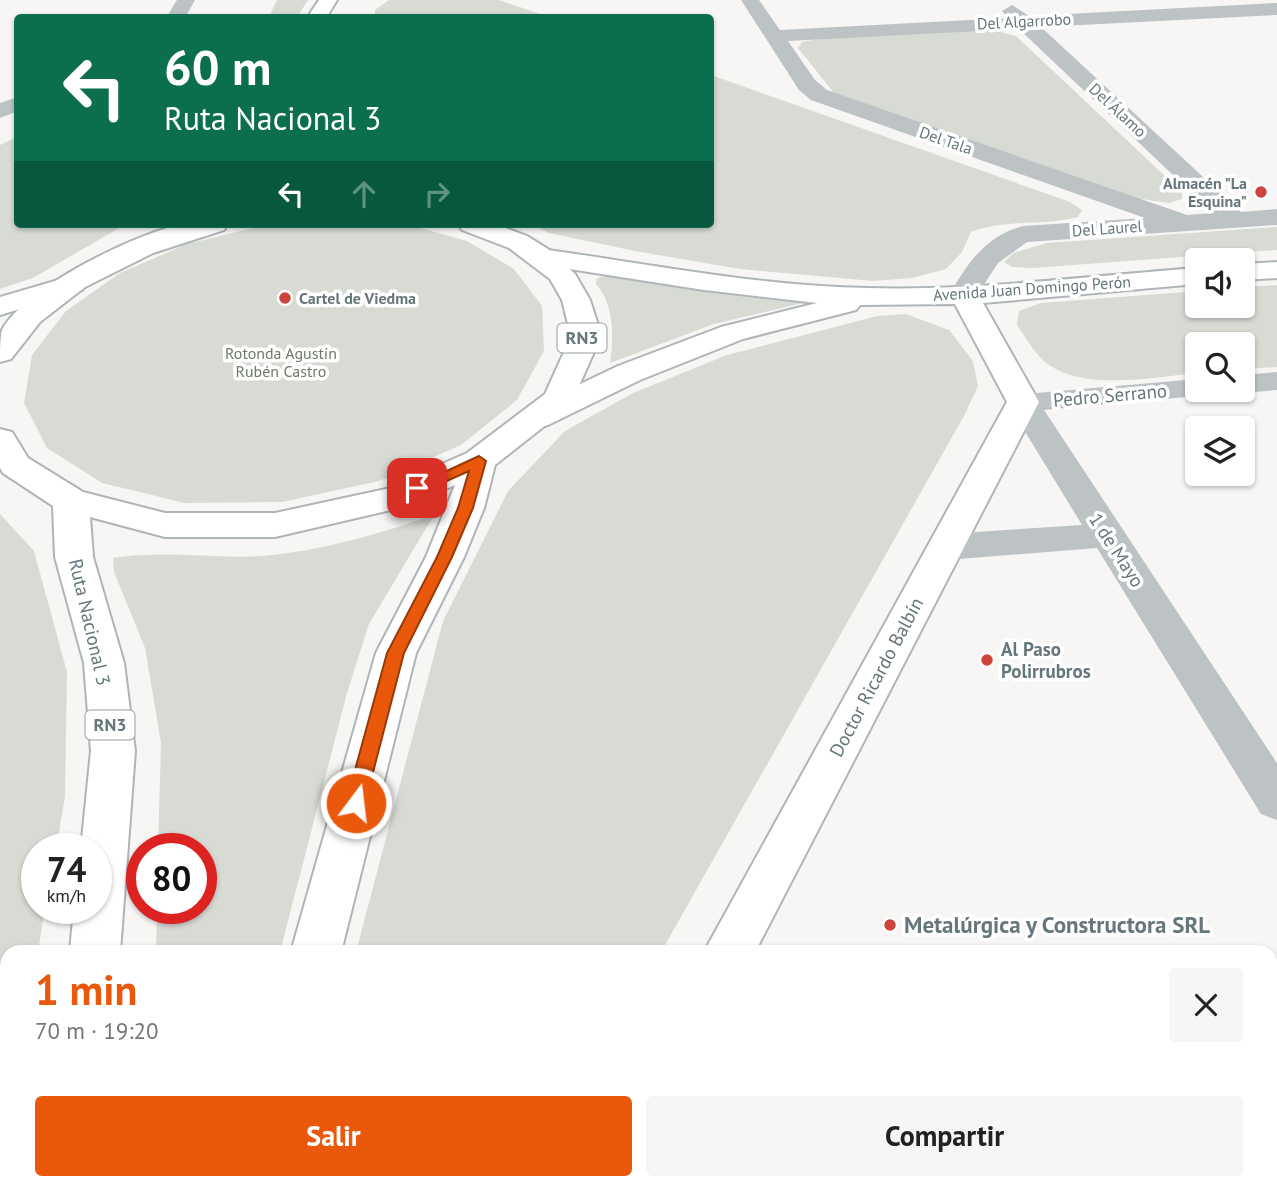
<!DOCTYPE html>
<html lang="es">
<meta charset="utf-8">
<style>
:root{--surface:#fff;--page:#f6f6f6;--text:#222;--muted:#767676;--accent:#ea580c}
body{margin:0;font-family:"PT Sans",sans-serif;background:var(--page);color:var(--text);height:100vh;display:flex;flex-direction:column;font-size:26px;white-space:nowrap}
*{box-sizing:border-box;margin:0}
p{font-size:23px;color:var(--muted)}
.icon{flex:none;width:38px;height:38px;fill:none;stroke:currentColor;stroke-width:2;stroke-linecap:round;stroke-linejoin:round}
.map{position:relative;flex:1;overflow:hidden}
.drawer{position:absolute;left:0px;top:945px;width:1278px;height:245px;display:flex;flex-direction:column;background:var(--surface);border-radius:21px 21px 0 0;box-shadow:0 2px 5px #0004}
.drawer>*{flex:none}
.banner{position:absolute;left:14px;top:14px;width:700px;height:214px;border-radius:7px;box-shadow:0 2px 5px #0004;background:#0b6e4f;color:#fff;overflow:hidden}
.controls{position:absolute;left:1185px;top:248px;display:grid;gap:14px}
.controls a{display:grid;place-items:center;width:70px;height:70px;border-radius:7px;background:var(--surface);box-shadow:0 2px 5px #0004;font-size:35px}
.speed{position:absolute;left:21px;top:833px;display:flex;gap:14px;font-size:35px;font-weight:700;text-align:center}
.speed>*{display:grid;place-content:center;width:91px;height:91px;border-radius:50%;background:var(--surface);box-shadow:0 2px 5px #0004;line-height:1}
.speed small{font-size:18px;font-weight:400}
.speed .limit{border:10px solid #d22;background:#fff;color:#111}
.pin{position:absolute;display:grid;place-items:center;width:60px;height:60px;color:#fff;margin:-30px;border-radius:14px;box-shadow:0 4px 10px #0006}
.me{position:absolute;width:77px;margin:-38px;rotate:15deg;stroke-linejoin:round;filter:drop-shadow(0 0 5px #0008)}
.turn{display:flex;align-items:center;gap:24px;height:147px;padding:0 35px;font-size:32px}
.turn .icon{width:91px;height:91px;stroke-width:2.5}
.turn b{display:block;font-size:49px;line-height:60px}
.lanes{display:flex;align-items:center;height:66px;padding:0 35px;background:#0003;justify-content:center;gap:35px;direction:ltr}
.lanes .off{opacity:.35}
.round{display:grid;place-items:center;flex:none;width:74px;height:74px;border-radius:7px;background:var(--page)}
.headline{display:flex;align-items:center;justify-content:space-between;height:119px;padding:0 35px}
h1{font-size:42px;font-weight:700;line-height:52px;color:var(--accent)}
.action{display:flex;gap:14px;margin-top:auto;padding:14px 35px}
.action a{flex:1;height:80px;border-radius:7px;background:var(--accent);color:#fff;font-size:28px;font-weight:700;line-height:80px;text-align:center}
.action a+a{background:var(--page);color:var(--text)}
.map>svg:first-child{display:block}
.green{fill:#d8dbd4}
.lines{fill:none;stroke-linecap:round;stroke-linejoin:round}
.secondary-casing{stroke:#afb6b9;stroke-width:4}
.highway-casing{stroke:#afb4b6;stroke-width:4}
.street{fill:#bdc2c4;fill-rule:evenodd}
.secondary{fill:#fff;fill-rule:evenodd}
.highway{fill:#fff;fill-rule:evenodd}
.route{fill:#ea580c;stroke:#983908;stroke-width:2}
.poi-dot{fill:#cd433e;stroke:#fff;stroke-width:2.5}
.labels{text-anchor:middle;stroke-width:7;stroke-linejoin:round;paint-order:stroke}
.far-street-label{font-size:16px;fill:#66777c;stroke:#fff}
.far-poi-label{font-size:16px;font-weight:bold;fill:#66777c;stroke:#fff;text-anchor:end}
.far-park-label{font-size:16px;fill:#6f7a68;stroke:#fff}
.shield{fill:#fff;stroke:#94a0a3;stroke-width:2}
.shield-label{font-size:18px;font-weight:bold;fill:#66777c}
.street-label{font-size:19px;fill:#66777c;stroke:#fff}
.poi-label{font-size:19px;font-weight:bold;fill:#66777c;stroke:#fff;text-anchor:start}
.near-poi-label{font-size:23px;font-weight:bold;fill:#66777c;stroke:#fff;text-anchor:start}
</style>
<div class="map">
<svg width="1277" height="1190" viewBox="0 0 1277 1190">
<rect width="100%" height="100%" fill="#f7f6f5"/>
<!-- green -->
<path class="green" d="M 277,0 L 308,0 L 297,17 L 269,17 Z
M 389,0 L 499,0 L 549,17 L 375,17 L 375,10 Z
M 990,29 L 1016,36 L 1182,192 L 1182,199 L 1169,203 L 1128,197 L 834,93 L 798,48 L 802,42 L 818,39 Z
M 711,75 L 1070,202 L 1082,210 L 1078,217 C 1043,226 1005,219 971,232 L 962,252 L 946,269 L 912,278 L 873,281 L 740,269 L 635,251 L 549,233 L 532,224 L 710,224 Z
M 17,137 L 18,224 L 126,224 L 33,278 L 0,289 L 0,145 Z
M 286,224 L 406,224 L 467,241 L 514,269 L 542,306 L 544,351 L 517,400 L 461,445 L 379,481 L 282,502 L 185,503 L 102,483 L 47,448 L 24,403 L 32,355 L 66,311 L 120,273 L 187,244 L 261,226 Z
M 1277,227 L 1277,250 L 1032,268 L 1012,267 L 1004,262 L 1013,253 L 1047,243 Z
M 606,276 L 728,295 L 803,303 L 714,324 L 610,363 C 614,336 614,304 596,284 L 597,278 Z
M 1277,285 L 1277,367 L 1243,369 L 1242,345 L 1197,345 L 1197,373 C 1153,377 1072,394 1039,356 C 1031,347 1024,335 1017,325 L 1019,311 L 1041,303 L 1197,291 L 1197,306 L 1242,306 L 1243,287 Z
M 906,314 L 949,330 L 973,361 L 978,386 L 964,416 L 661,952 L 356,952 L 443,621 L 508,491 L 565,431 L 633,393 L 727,355 L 877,316 Z
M 0,514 L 34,551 L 67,672 L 65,797 L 56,849 L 37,849 L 37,908 L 45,908 L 38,952 L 7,952 L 7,1161 L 3,1190 L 0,1190 Z
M 434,515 L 369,624 L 347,693 L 280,952 L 156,952 L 157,908 L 201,908 L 201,849 L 158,849 L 161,743 L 145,648 L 114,572 L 113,558 C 163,550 213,559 263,556 C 321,551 378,534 434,515 Z
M 139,1183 L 235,1183 L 234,1190 L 138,1190 Z
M 334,1183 L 657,1183 L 658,1190 L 333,1190 Z"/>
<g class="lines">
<!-- secondary casing -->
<g class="secondary-casing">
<path id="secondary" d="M 541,249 C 650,264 758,286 868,288 C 978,291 1087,276 1197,268 L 1197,284 L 983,303 L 1039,402 L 755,952 L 704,952 L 1007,402 L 955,304 L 860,305 L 856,310 L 743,339 L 640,380 L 548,425 L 536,428 L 524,425 L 520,418 L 524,411 L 618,366 L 721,327 L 817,303 L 704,290 L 531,263 L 527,257 L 531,251 Z
M 1277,262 L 1277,278 L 1242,280 L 1242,264 Z
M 72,276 L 82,278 L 86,284 L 82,290 L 0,315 L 0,297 Z
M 686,1183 L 744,1183 L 745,1190 L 687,1190 Z"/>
</g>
<!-- highway casing -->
<g class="highway-casing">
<path id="highway" d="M 319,0 L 337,0 L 326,18 L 307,18 Z
M 228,224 L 224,230 L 153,253 L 85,287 L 40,322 L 11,359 L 0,362 C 0,353 0,338 2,330 C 24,288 139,231 185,224 C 199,222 214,224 228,224 Z
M 458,224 L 495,224 L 527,236 L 551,251 L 575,274 L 590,300 L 599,328 L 594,352 L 570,406 L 495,465 L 484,508 L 464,557 L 416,653 L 341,952 L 291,952 L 376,653 L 426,557 L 455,485 L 408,506 L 275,537 L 165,537 L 90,517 L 93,557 L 124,663 L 135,751 L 120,952 L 70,952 L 74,908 L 96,908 L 96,849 L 81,849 L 91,751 L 84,663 L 55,557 L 53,506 L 3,473 L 0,468 L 0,429 L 12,432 L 28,458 L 83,492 L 165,513 L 275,513 L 386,489 L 467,453 L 545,394 L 564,352 L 569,328 L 562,300 L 550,279 L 509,248 L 462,230 Z
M 42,1183 L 100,1183 L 99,1190 L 41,1190 Z
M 251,1183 L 309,1183 L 308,1190 L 250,1190 Z"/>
</g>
<!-- street -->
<path class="street" d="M 177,0 L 195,0 L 185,18 L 166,18 Z
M 741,0 L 759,0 L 780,30 L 1008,18 L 1002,11 L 1012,5 L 1029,16 L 1277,3 L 1277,15 L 1041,27 L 1241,212 L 1277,209 L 1277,225 L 1027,242 L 998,263 L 974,300 L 964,303 L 954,300 L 950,294 C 967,263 987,235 1023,226 L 1145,218 L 811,100 L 799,90 ZM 1019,29 L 1213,213 L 1187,215 L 827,90 L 815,80 L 788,41 Z
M 18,97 L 18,111 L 0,118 L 0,103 Z
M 1277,372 L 1277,390 L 1242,393 L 1231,390 L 1242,390 L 1242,375 Z
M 1197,379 L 1197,390 L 1211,390 L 1208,395 L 1044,410 L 1277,763 L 1277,820 L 1261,814 L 1097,548 L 946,560 L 933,556 L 928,547 L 933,538 L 946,534 L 1082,525 L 1007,402 L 1012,395 Z
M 1277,1088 L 1277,1144 L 1270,1145 L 1270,1089 Z
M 800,1183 L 897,1183 L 894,1190 L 797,1190 Z"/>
<!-- secondary -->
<use href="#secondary" class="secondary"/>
<!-- highway -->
<use href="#highway" class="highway"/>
</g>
<!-- route -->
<path class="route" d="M 479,456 L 486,461 L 473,508 L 452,557 L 404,653 L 365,803 L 362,808 L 349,808 L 346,803 L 387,653 L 437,557 L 458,508 L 469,471 L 422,492 L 417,493 L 410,488 Z"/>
<!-- markers -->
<g class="poi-dot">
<circle cx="1261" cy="192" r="7"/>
<circle cx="285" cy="298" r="7"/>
<circle cx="987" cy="660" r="7"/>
<circle cx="890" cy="925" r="7"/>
</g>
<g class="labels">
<!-- far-street labels -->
<g class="far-street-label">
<text transform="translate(1024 21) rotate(-3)" y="6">Del Algarrobo</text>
<text transform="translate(1118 110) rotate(43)" y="6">Del Álamo</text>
<text transform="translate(946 140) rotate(19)" y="6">Del Tala</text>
<text transform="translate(1107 228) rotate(-4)" y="6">Del Laurel</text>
<text transform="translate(1032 288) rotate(-4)" y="6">Avenida Juan Domingo Perón</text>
</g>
<!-- far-poi labels -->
<g class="far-poi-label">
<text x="1247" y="189">Almacén "La<tspan x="1247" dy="18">Esquina"</tspan></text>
<text x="299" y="304" text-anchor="start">Cartel de Viedma</text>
</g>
<!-- far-park labels -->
<g class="far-park-label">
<text x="281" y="359">Rotonda Agustín<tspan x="281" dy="18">Rubén Castro</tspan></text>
</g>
<!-- shield labels -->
<g class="shield">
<rect x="557.5" y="323.5" width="49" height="29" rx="5"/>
<rect x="85.5" y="710.5" width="49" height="29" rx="5"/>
</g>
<g class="shield-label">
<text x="582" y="344">RN3</text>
<text x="110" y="731">RN3</text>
</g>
<!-- street labels -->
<g class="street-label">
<text transform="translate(1110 395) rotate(-5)" y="7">Pedro Serrano</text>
<text transform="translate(1117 550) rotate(57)" y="7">1 de Mayo</text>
<text transform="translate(90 622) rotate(77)" y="7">Ruta Nacional 3</text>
<text transform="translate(876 677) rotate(-62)" y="7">Doctor Ricardo Balbín</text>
</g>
<!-- poi labels -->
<g class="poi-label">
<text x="1001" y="656">Al Paso<tspan x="1001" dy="22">Polirrubros</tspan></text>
</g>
<!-- near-poi labels -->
<g class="near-poi-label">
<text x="904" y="933">Metalúrgica y Constructora SRL</text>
</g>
</g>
</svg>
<div class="controls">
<a><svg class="icon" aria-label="sound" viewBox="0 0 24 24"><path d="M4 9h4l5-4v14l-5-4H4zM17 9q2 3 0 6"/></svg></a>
<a><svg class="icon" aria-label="search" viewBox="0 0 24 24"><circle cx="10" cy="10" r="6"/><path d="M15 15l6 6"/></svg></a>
<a><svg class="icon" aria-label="layers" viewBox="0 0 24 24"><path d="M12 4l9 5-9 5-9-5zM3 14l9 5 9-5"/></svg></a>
</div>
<div class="speed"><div>74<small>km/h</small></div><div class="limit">80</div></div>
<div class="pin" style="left:417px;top:488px;background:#d93025"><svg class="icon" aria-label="arrive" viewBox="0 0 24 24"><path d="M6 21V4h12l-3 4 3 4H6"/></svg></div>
<svg class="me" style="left:356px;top:803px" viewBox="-20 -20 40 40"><circle r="17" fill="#ea580c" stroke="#fff" stroke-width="3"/><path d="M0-11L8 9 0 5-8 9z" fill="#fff"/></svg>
<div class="banner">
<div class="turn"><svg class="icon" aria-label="left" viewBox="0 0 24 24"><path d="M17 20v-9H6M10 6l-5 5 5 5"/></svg><div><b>60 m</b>Ruta Nacional 3</div></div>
<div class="lanes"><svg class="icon" aria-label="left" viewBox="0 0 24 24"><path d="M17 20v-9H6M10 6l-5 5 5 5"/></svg><svg class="icon off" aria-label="ahead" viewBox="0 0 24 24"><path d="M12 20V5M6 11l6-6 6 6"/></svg><svg class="icon off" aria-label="right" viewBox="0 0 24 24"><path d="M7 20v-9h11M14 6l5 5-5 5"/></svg></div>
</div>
<section class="drawer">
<div class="headline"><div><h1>1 min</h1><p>70 m · 19:20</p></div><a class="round"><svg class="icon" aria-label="close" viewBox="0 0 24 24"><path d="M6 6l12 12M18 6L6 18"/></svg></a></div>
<div class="action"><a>Salir</a><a>Compartir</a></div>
</section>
</div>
